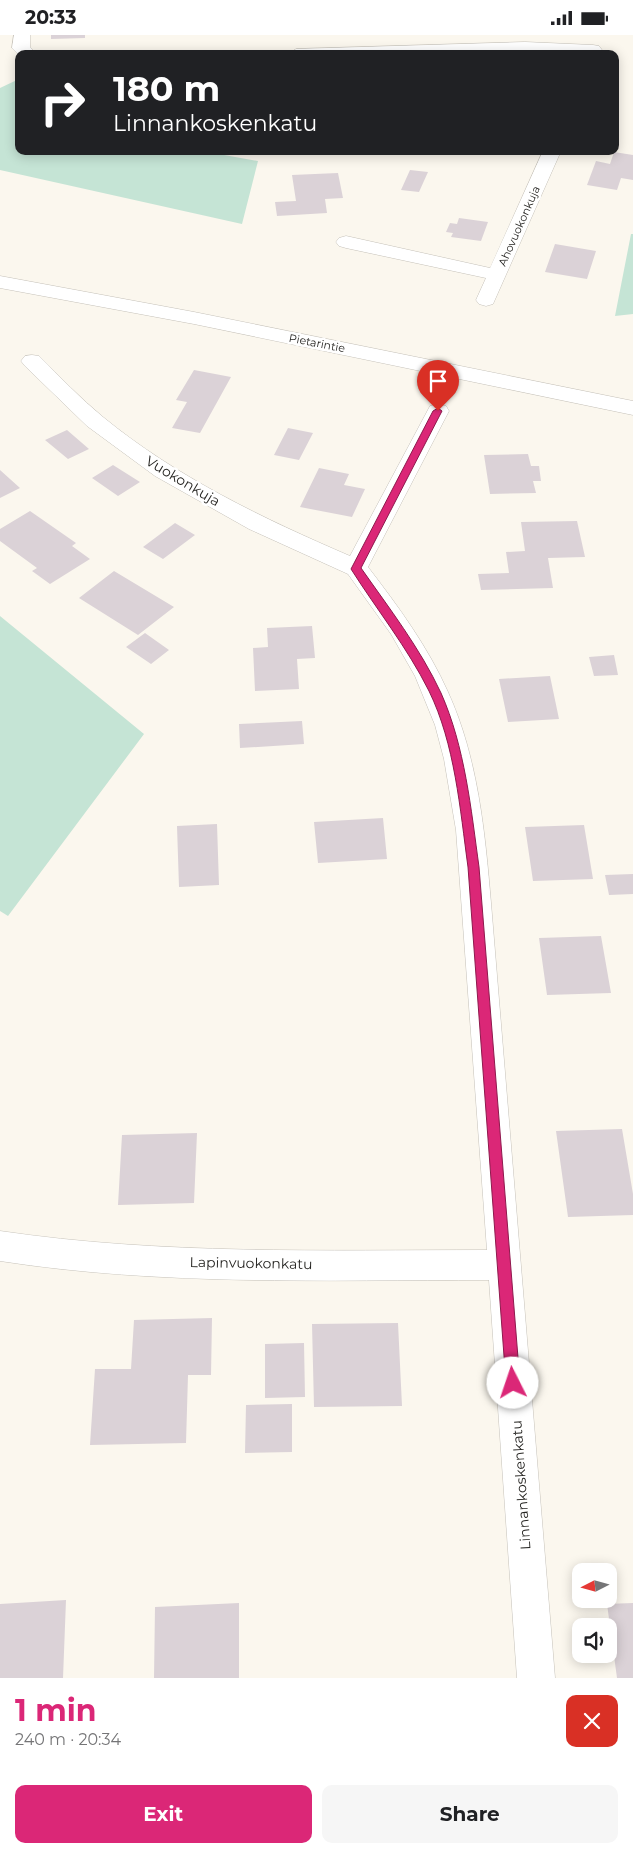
<!DOCTYPE html>
<meta charset="utf-8">
<style>
:root{--surface:#fff;--page:#f6f6f6;--text:#202124;--muted:#757577;--accent:#db2777}
body{margin:0;font-family:Montserrat,sans-serif;background:var(--page);color:var(--text);height:100vh;display:flex;flex-direction:column;font-size:19px;white-space:nowrap}
*{box-sizing:border-box;margin:0}
p{font-size:16px;color:var(--muted)}
.icon{flex:none;width:28px;height:28px;fill:none;stroke:currentColor;stroke-width:2;stroke-linecap:round;stroke-linejoin:round}
.map{position:relative;height:1643px;overflow:hidden}
.details{display:flex;flex-direction:column;background:var(--surface);flex:1}
.details>*{flex:none}
.hud{position:absolute;left:15px;top:15px;width:604px;height:105px;border-radius:10px;box-shadow:0 2px 12px #0003;background:#202124;color:#fff;overflow:hidden}
.needle{width:32px;rotate:264deg}
.fabs{position:absolute;left:572px;top:1528px;display:grid;gap:10px}
.fabs a{display:grid;place-items:center;width:45px;height:45px;border-radius:10px;background:var(--surface);box-shadow:0 2px 12px #0003;font-size:25px}
.pin{position:absolute;display:grid;place-items:center;width:42px;height:42px;color:#fff;margin:-51px -21px;border-radius:50% 50% 50% 0;rotate:-45deg;box-shadow:0 0 5px #0007}
.pin .icon{rotate:45deg}
.me{position:absolute;width:55px;margin:-28px;rotate:356deg;stroke-linejoin:round;filter:drop-shadow(0 0 4px #0008)}
.turn{display:flex;align-items:center;gap:18px;height:105px;padding:0 15px;font-size:22px}
.turn .icon{width:65px;height:65px;stroke-width:2.5}
.turn b{display:block;font-size:35px;line-height:42px}
.round{display:grid;place-items:center;flex:none;width:52px;height:52px;border-radius:10px;background:var(--page)}
.overview{display:flex;align-items:center;justify-content:space-between;height:85px;padding:0 15px}
h1{font-size:30px;font-weight:700;line-height:38px;color:var(--accent)}
.primary-button{display:flex;gap:10px;margin-top:auto;padding:10px 15px}
.primary-button a{flex:1;height:58px;border-radius:10px;background:var(--accent);color:#fff;font-size:20px;font-weight:700;line-height:58px;text-align:center}
.primary-button a+a{background:var(--page);color:var(--text)}
.status{display:flex;justify-content:space-between;align-items:center;height:35px;padding:0 25px;background:var(--surface);direction:ltr}
.status svg{height:14px;fill:currentColor}
.map>svg:first-child{display:block}
.green{fill:#c5e4d5}
.building{fill:#dbd2d7}
.lines{fill:none;stroke-linecap:round;stroke-linejoin:round}
.minor-casing{stroke:#c5c1b9;stroke-width:1}
.major-casing{stroke:#c5c1b9;stroke-width:1}
.minor{fill:#fff;fill-rule:evenodd}
.major{fill:#fff;fill-rule:evenodd}
.route{fill:#db2777;stroke:#8e194d}
.labels{text-anchor:middle;stroke-width:5;stroke-linejoin:round;paint-order:stroke}
.far-street-label{font-size:11px;fill:#262522;stroke:#fff}
.street-label{font-size:14px;fill:#262522;stroke:#fff}
</style>
<div class="status"><b>20:33</b><svg viewBox="0 0 49 12"><path d="M0 12V9h3v3zM5 12V6h3v6zM10 12V3h3v9zM15 12V0h3v12zM26 1h20v11H26zM47 4h2v5h-2z"/></svg></div>
<div class="map">
<svg width="633" height="1643" viewBox="0 0 633 1643">
<rect width="100%" height="100%" fill="#fbf7ee"/>
<!-- green -->
<path class="green" d="M 19,44 L 19,116 L 202,116 L 258,126 L 242,189 L 0,135 L 0,53 Z
M 631,199 L 633,199 L 633,279 L 615,281 Z
M 0,581 L 144,699 L 8,881 L 0,876 Z"/>
<!-- building -->
<path class="building" d="M 51,0 L 85,0 L 85,3 L 51,4 Z
M 614,117 L 633,120 L 633,145 L 621,143 L 617,155 L 587,150 L 596,126 L 610,129 Z
M 410,135 L 428,137 L 419,157 L 401,155 Z
M 338,138 L 343,163 L 325,164 L 327,178 L 277,181 L 275,167 L 296,166 L 292,140 Z
M 459,183 L 488,187 L 481,206 L 451,202 L 453,198 L 446,197 L 450,188 L 457,189 Z
M 555,209 L 596,216 L 587,244 L 545,237 Z
M 194,335 L 231,342 L 200,398 L 172,393 L 187,367 L 176,365 Z
M 288,393 L 313,398 L 299,425 L 274,420 Z
M 67,395 L 89,414 L 68,424 L 45,405 Z
M 528,419 L 531,431 L 539,431 L 541,446 L 533,446 L 536,458 L 490,459 L 484,420 Z
M 113,430 L 140,447 L 118,461 L 92,443 Z
M 319,433 L 349,439 L 344,450 L 365,454 L 352,482 L 300,472 Z
M 0,435 L 20,453 L 0,463 Z
M 30,476 L 76,508 L 72,511 L 90,524 L 50,549 L 32,536 L 37,533 L 0,506 L 0,494 Z
M 577,486 L 585,522 L 548,523 L 553,553 L 481,555 L 478,539 L 509,538 L 506,517 L 525,516 L 521,487 Z
M 175,488 L 195,500 L 163,524 L 143,512 Z
M 114,536 L 174,572 L 138,600 L 79,563 Z
M 312,591 L 315,623 L 297,624 L 299,654 L 255,656 L 253,613 L 268,612 L 267,593 Z
M 145,598 L 169,615 L 151,629 L 126,612 Z
M 614,620 L 618,640 L 594,641 L 589,622 Z
M 550,641 L 559,684 L 508,687 L 499,644 Z
M 302,686 L 304,709 L 240,713 L 239,689 Z
M 383,783 L 387,824 L 318,828 L 314,787 Z
M 217,789 L 219,850 L 179,852 L 177,791 Z
M 584,790 L 593,844 L 533,846 L 525,792 Z
M 633,839 L 633,859 L 609,860 L 605,840 Z
M 601,901 L 611,958 L 547,960 L 539,903 Z
M 622,1094 L 633,1159 L 633,1180 L 568,1182 L 556,1096 Z
M 197,1098 L 194,1168 L 118,1170 L 122,1100 Z
M 212,1283 L 211,1340 L 188,1340 L 186,1408 L 90,1410 L 95,1334 L 131,1334 L 134,1285 Z
M 398,1288 L 402,1371 L 314,1372 L 312,1289 Z
M 304,1308 L 305,1362 L 265,1363 L 265,1309 Z
M 292,1369 L 292,1417 L 245,1418 L 246,1370 Z
M 66,1565 L 63,1643 L 0,1643 L 0,1569 Z
M 239,1568 L 239,1643 L 154,1643 L 155,1572 Z
M 633,1568 L 633,1643 L 617,1643 L 607,1569 Z"/>
<g class="lines">
<!-- minor casing -->
<g class="minor-casing">
<path id="minor" d="M 14,0 L 30,0 L 30,12 L 36,19 L 19,20 L 12,13 Z
M 525,7 L 593,10 L 599,11 L 602,15 L 599,19 L 288,19 L 296,14 Z
M 543,116 L 561,116 L 493,269 L 486,271 L 479,269 L 476,265 L 486,243 L 346,213 L 339,211 L 336,207 L 339,203 L 346,201 L 490,233 Z
M 32,320 L 39,321 C 60,342 80,363 103,382 C 176,442 264,484 350,521 L 430,371 L 438,369 L 446,371 L 449,376 L 368,532 C 398,571 428,612 448,657 C 478,723 485,797 491,868 L 555,1643 L 517,1643 L 489,1245 C 326,1245 161,1251 0,1226 L 0,1196 C 161,1220 325,1215 487,1215 L 456,795 L 444,724 L 435,690 L 415,641 L 391,599 L 348,539 L 249,494 L 155,441 L 87,391 L 25,331 L 21,326 L 25,321 Z"/>
</g>
<!-- major casing -->
<g class="major-casing">
<path id="major" d="M 0,241 L 194,277 L 633,366 L 633,380 L 194,289 L 0,253 Z"/>
</g>
<!-- minor -->
<use href="#minor" class="minor"/>
<!-- major -->
<use href="#major" class="major"/>
</g>
<!-- route -->
<path class="route" d="M 438,373 L 442,376 L 361,533 C 389,573 420,613 441,658 C 465,712 471,774 479,832 L 520,1348 L 518,1353 L 513,1355 L 508,1353 L 506,1348 L 468,832 C 460,774 455,709 429,656 C 407,612 377,575 351,534 L 433,376 Z"/>
<g class="labels">
<!-- far-street labels -->
<g class="far-street-label">
<text transform="translate(519 191) rotate(-66)" y="4">Ahovuokonkuja</text>
<text transform="translate(317 308) rotate(11)" y="4">Pietarintie</text>
</g>
<!-- street labels -->
<g class="street-label">
<text transform="translate(183 446) rotate(31)" y="5">Vuokonkuja</text>
<text transform="translate(251 1228) rotate(1)" y="5">Lapinvuokonkatu</text>
<text transform="translate(521 1450) rotate(-94)" y="5">Linnankoskenkatu</text>
</g>
</g>
</svg>
<div class="fabs">
<a><svg class="needle" viewBox="-14 -14 28 28"><path d="M0-13l5 13h-10z" fill="#e53935"/><path d="M0 13l5-13h-10z" fill="#757577"/></svg></a>
<a><svg class="icon" aria-label="sound" viewBox="0 0 24 24"><path d="M4 9h4l5-4v14l-5-4H4zM17 9q2 3 0 6"/></svg></a>
</div>
<div class="pin" style="left:438px;top:376px;background:#d93025"><svg class="icon" aria-label="arrive" viewBox="0 0 24 24"><path d="M6 21V4h12l-3 4 3 4H6"/></svg></div>
<svg class="me" style="left:513px;top:1348px" viewBox="-20 -20 40 40"><circle r="19" fill="#fff"/><path d="M0-13L10 11 0 6-10 11z" fill="#db2777"/></svg>
<div class="hud">
<div class="turn"><svg class="icon" aria-label="right" viewBox="0 0 24 24"><path d="M7 20v-9h11M14 6l5 5-5 5"/></svg><div><b>180 m</b>Linnankoskenkatu</div></div>
</div>
</div>
<section class="details">
<div class="overview"><div><h1>1 min</h1><p>240 m · 20:34</p></div><a class="round" style="background:#d93025;color:#fff"><svg class="icon" aria-label="close" viewBox="0 0 24 24"><path d="M6 6l12 12M18 6L6 18"/></svg></a></div>
<div class="primary-button"><a>Exit</a><a>Share</a></div>
</section>
